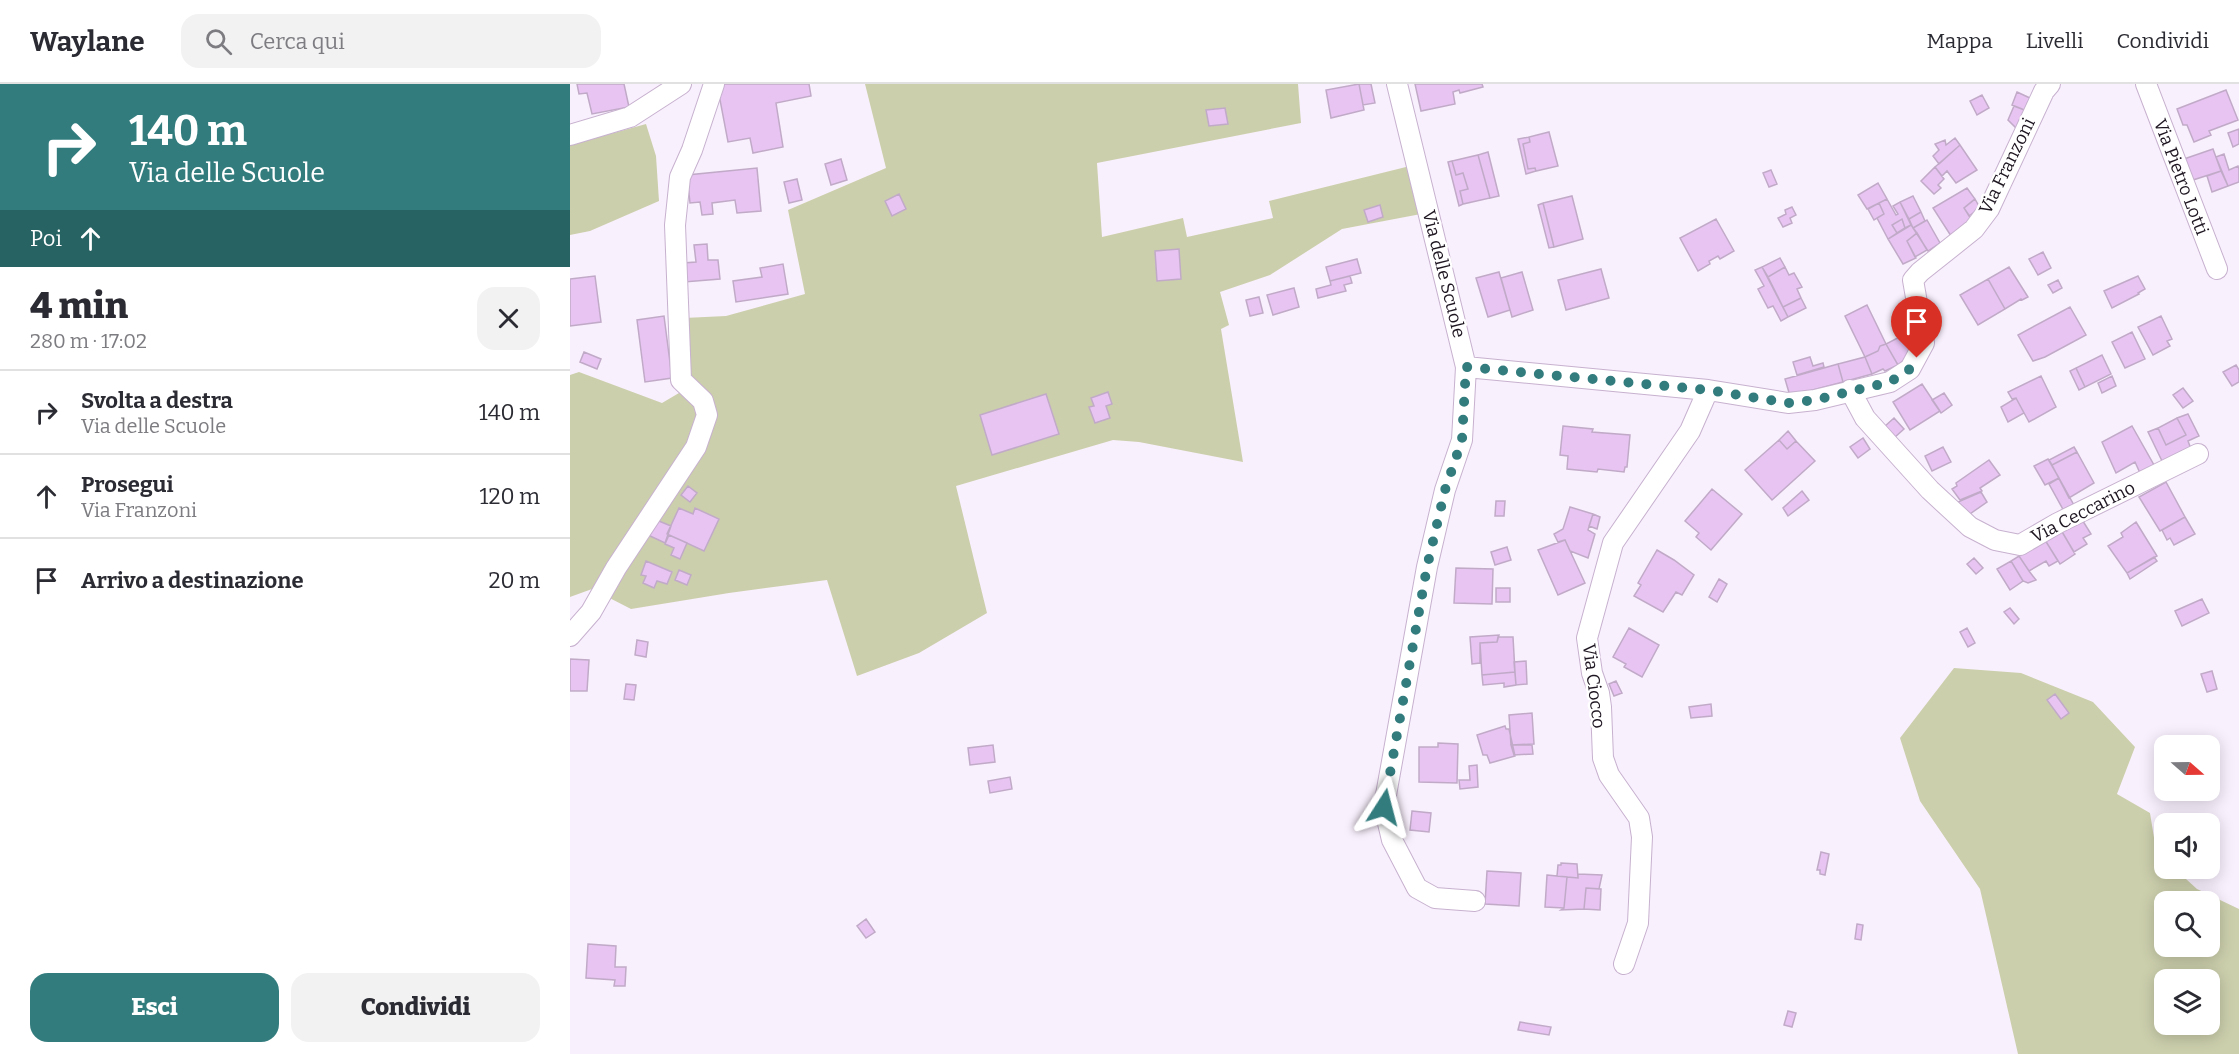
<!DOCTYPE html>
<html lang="it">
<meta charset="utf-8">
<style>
:root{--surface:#fff;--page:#f2f2f3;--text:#2b2b33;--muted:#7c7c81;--line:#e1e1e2;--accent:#337c7e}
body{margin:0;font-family:Bitter,serif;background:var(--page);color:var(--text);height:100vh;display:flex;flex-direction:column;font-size:22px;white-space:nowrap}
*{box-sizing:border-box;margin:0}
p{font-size:20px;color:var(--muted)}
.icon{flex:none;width:33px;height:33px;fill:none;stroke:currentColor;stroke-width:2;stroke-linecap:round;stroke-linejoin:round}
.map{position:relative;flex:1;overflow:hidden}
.drawer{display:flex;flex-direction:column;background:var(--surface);width:570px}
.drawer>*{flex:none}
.banner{background:#337c7e;color:#fff;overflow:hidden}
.needle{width:39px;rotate:110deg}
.tools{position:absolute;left:1584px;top:651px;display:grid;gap:12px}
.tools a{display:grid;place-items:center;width:66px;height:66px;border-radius:12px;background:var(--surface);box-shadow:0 3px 15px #0003;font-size:30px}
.pin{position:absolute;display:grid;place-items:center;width:51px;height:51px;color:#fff;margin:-62px -26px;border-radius:50% 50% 50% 0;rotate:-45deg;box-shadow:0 0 6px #0007}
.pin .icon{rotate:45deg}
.me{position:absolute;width:66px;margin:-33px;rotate:9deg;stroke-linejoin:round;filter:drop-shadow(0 0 4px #0008)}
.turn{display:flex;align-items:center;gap:21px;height:126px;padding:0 30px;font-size:27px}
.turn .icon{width:78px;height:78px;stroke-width:2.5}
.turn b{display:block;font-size:42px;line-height:51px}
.then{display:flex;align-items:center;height:57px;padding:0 30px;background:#0003;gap:12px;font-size:22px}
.round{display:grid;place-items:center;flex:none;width:63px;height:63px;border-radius:18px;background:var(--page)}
.headline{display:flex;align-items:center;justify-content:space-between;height:102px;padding:0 30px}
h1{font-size:36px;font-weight:800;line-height:45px}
.button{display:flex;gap:12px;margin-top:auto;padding:12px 30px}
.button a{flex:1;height:69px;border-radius:18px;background:var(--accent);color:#fff;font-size:24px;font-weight:800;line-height:69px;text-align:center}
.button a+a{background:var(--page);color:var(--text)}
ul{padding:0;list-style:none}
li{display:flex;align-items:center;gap:18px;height:84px;padding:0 30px;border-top:2px solid var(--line)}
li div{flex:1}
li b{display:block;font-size:22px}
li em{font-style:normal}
header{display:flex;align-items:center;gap:36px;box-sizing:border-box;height:84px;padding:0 30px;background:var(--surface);border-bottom:2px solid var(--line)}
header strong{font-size:28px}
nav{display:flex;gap:33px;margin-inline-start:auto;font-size:21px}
.search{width:420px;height:54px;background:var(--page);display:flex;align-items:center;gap:15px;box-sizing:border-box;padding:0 21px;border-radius:18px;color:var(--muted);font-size:22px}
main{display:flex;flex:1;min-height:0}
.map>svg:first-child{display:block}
.green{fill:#cccfac;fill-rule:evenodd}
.building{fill:#e7c4f2;stroke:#c1aac8;stroke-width:1.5}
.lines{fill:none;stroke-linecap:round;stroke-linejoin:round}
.minor-casing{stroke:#c7b1cf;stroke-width:22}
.minor{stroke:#fff;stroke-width:20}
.route{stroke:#337c7e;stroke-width:10;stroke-dasharray:0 18}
.labels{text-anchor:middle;stroke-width:5;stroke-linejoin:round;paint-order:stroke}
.street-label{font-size:18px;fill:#1d1520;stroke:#fff}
</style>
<header>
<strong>Waylane</strong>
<div class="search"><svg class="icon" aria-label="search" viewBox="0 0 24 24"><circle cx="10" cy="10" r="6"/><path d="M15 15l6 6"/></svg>Cerca qui</div>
<nav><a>Mappa</a><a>Livelli</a><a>Condividi</a></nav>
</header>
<main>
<section class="drawer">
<div class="banner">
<div class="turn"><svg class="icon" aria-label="right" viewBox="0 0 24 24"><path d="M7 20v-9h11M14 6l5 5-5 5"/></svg><div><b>140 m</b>Via delle Scuole</div></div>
<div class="then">Poi<svg class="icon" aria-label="ahead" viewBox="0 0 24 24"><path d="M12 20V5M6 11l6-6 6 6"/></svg></div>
</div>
<div class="headline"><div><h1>4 min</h1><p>280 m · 17:02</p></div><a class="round"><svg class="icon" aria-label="close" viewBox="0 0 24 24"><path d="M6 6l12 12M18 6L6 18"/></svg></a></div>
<ul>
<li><svg class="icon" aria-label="right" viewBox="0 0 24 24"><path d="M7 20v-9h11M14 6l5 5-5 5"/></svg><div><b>Svolta a destra</b><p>Via delle Scuole</p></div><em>140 m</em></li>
<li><svg class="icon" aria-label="ahead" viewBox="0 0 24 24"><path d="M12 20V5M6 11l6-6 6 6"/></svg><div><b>Prosegui</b><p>Via Franzoni</p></div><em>120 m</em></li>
<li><svg class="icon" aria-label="arrive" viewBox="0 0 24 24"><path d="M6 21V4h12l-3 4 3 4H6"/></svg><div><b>Arrivo a destinazione</b></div><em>20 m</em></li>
</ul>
<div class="button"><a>Esci</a><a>Condividi</a></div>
</section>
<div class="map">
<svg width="1669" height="970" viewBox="0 0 1669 970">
<rect width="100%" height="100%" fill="#f9f0fd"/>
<!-- green -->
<path class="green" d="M 295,0 L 728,0 L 731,39 L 527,79 L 532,153 L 613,134 L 617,153 L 703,134 L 699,117 L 840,82 L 851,130 L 772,145 L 700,191 L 650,208 L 659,241 L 651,245 L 673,378 L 569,358 L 543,356 L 386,402 L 417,529 L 349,569 L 287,592 L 257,496 L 159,509 L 61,525 L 22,505 L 0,513 L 0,291 L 9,288 L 92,319 L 126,299 L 117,290 L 114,234 L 156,232 L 235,210 L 218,126 L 316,84 Z
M 76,40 L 86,72 L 89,117 L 20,147 L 0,151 L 0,61 Z
M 1384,584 L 1451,589 L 1523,618 L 1565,663 L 1547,710 L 1580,729 L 1586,766 L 1594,774 L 1594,784 L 1605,785 L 1627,805 L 1669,825 L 1669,970 L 1448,970 L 1410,805 L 1350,717 L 1330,654 ZM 1594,818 L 1640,818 L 1640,862 L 1594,862 ZM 1594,896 L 1640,896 L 1640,940 L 1594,940 Z"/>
<!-- building -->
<path class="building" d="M 7,0 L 54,0 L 59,23 L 22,30 L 17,9 L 9,10 Z
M 147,0 L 239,0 L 241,12 L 206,19 L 213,63 L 183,69 L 180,54 L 158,58 Z
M 789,0 L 794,26 L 761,34 L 756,6 Z
M 789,0 L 801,0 L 805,19 L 793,21 Z
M 845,0 L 912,0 L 913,3 L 890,9 L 889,6 L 883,8 L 885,20 L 851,27 Z
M 1656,6 L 1668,36 L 1639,47 L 1641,51 L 1624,58 L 1617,41 L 1613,41 L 1607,25 Z
M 1447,8 L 1462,15 L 1457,27 L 1442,21 Z
M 1412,11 L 1419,24 L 1407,31 L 1400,17 Z
M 1444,22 L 1457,27 L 1448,46 L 1438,36 Z
M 655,24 L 658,40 L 639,42 L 636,26 Z
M 1669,45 L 1669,60 L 1663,63 L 1658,49 Z
M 979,48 L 988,82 L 966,87 L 965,84 L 958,85 L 953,60 L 960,58 L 959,53 Z
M 959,53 L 960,58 L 953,60 L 958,85 L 965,84 L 966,87 L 956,90 L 948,55 Z
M 1385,54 L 1390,61 L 1369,80 L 1363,72 L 1369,66 L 1365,60 L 1375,56 L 1376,61 Z
M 1390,61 L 1407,86 L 1386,99 L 1377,87 L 1372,92 L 1365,83 Z
M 1643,65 L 1651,87 L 1623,96 L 1614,75 Z
M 918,68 L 929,112 L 920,114 L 908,71 Z
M 1654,70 L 1659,86 L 1668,82 L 1669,85 L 1669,98 L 1658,102 L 1646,73 Z
M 908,71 L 920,114 L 893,120 L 890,107 L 898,105 L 893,89 L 886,91 L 882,77 Z
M 271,75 L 277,96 L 261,101 L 255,80 Z
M 882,77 L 886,91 L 893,89 L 898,105 L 890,107 L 893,120 L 889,122 L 878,78 Z
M 1365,83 L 1374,95 L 1368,101 L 1371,104 L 1364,110 L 1351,97 Z
M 187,84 L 191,127 L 167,129 L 165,116 L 142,119 L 143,130 L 132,131 L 130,118 L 120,119 L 117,91 Z
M 1201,86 L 1207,100 L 1199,103 L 1193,89 Z
M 1651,87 L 1658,102 L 1642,108 L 1637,92 Z
M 227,95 L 232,116 L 219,119 L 214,98 Z
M 1308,99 L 1317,115 L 1297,125 L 1288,111 Z
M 1397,104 L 1405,115 L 1394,124 L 1403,137 L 1381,152 L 1363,124 Z
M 329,110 L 336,125 L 322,132 L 315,117 Z
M 1002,112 L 1013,155 L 984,163 L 973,119 Z
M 1343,112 L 1351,128 L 1339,135 L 1330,118 Z
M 1317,115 L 1326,131 L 1328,130 L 1323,122 L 1330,118 L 1341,141 L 1335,144 L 1332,135 L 1322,141 L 1327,149 L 1318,155 L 1307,134 L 1314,130 L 1309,119 Z
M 1405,115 L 1410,124 L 1399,132 L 1394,124 Z
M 973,119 L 984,163 L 979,164 L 968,121 Z
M 1309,119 L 1314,130 L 1304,136 L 1298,125 Z
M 810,121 L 813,133 L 798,138 L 794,126 Z
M 1222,123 L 1226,131 L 1220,134 L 1222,139 L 1213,143 L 1208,134 L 1216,130 L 1215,126 Z
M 1351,128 L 1355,137 L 1343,144 L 1339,135 Z
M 1146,135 L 1164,167 L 1150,175 L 1148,172 L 1139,177 L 1140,180 L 1128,187 L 1110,154 Z
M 1332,135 L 1335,144 L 1327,149 L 1322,141 Z
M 1357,136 L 1370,159 L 1358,167 L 1343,144 Z
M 1341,141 L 1347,149 L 1337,157 L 1346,174 L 1333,180 L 1318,155 Z
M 1347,149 L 1357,166 L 1345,173 L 1337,157 Z
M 137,160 L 138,176 L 148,176 L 150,195 L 114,198 L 113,179 L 126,178 L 124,161 Z
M 609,165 L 611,195 L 587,197 L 585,167 Z
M 1473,168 L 1481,184 L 1468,191 L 1459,175 Z
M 1210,174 L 1215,183 L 1198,193 L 1192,183 Z
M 787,175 L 791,189 L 760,197 L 756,183 Z
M 213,180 L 218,210 L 166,218 L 163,197 L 192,193 L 190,184 Z
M 1192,183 L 1218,233 L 1211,237 L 1203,222 L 1198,224 L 1188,205 L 1194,202 L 1185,186 Z
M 1215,183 L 1219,191 L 1224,189 L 1232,203 L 1227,205 L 1231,214 L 1213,223 L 1198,193 Z
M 1439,183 L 1458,213 L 1452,216 L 1451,215 L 1435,225 L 1418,195 Z
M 1031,185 L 1039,214 L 996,226 L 988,196 Z
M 929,188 L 940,226 L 918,233 L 906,194 Z
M 952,188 L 963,226 L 942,233 L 931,194 Z
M 25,192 L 31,238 L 0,242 L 0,195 Z
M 780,192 L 782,199 L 774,201 L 776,207 L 748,214 L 746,205 L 761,201 L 760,197 Z
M 1568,192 L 1575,205 L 1568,209 L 1569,210 L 1542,224 L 1534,207 Z
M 1418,195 L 1435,225 L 1408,241 L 1390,211 Z
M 1488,196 L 1492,204 L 1483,209 L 1478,201 Z
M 724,204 L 729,223 L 703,231 L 697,211 Z
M 689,213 L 693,229 L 680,232 L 676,216 Z
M 1231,214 L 1236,224 L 1218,233 L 1213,223 Z
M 1297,221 L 1316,260 L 1310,262 L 1308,267 L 1295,273 L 1275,232 Z
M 1500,223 L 1516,251 L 1475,273 L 1463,277 L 1448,251 Z
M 94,232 L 102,294 L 75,298 L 67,236 Z
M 1591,232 L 1602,255 L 1597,257 L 1600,262 L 1583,271 L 1568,243 Z
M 1562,248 L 1575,275 L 1555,284 L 1542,258 Z
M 1337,249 L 1342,259 L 1341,264 L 1335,275 L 1328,281 L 1316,260 Z
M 1316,260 L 1328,281 L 1315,287 L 1313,285 L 1302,290 L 1295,273 L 1308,267 L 1310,262 Z
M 14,268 L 31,275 L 27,285 L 10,278 Z
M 1532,271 L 1541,290 L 1515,303 L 1506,284 Z
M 1240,273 L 1243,282 L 1253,279 L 1254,283 L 1227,291 L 1223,278 Z
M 1295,273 L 1302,290 L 1273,298 L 1268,280 Z
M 1268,280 L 1273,298 L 1220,312 L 1215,295 Z
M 1666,281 L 1669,286 L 1669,298 L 1662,302 L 1653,288 Z
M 1506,284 L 1515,303 L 1509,306 L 1500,287 Z
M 1471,292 L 1486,323 L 1459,338 L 1446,314 L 1442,315 L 1438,308 Z
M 1542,292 L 1546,302 L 1532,309 L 1528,299 Z
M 1352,300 L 1370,327 L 1340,346 L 1323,318 Z
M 1613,304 L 1623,317 L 1613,324 L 1603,311 Z
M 538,308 L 542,320 L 536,322 L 540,334 L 525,339 L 519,323 L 524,322 L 521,314 Z
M 1374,309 L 1382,321 L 1371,329 L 1362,316 Z
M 476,310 L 489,350 L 422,371 L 410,331 Z
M 1446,314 L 1454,329 L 1438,338 L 1431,323 Z
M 1618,330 L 1629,352 L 1618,357 L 1621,365 L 1593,379 L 1578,348 L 1588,344 L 1596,361 L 1616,351 L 1607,334 Z
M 1324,334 L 1334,345 L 1324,354 L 1314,343 Z
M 1607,334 L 1616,351 L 1596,361 L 1588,344 Z
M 993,342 L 1023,345 L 1022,348 L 1060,351 L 1057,383 L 1055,383 L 1054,388 L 1028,385 L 1027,388 L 997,385 L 998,372 L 990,371 Z
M 1562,342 L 1584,381 L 1570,389 L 1565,378 L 1546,389 L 1532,358 Z
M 1218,347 L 1226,357 L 1217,365 L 1209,356 Z
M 1293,354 L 1300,365 L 1288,374 L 1280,363 Z
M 1209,356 L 1217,365 L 1226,357 L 1245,377 L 1202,416 L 1175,386 Z
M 1373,363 L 1381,378 L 1362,387 L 1355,372 Z
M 1504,363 L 1507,368 L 1482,381 L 1479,376 Z
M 1507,368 L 1524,399 L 1499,414 L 1482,381 Z
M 1478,375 L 1489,394 L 1475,401 L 1464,382 Z
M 1419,376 L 1430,391 L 1410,404 L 1412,407 L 1390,416 L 1382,405 L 1387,402 L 1386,399 Z
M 1489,394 L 1505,423 L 1495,429 L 1479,400 Z
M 1596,398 L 1615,433 L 1590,447 L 1569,413 Z
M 118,402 L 127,409 L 120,418 L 111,411 Z
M 1142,405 L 1172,430 L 1141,466 L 1126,453 L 1129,449 L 1115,437 Z
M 1232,407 L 1239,416 L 1218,432 L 1213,424 Z
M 1411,408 L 1417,418 L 1397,432 L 1388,418 Z
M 926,417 L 935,417 L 934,432 L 925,432 Z
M 1000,423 L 1023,430 L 1018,446 L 1025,450 L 1018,474 L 1000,467 L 995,456 L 988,458 L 984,450 L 993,445 Z
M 109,424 L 123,430 L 125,424 L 149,435 L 134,467 L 97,450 Z
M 1023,430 L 1030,433 L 1027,445 L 1019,442 Z
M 1615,433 L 1625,450 L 1604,461 L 1600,454 L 1597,456 L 1592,446 Z
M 1511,434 L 1521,450 L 1513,454 L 1517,460 L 1504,468 L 1491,446 Z
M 84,435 L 101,442 L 95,459 L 78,451 Z
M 1566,438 L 1587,472 L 1557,489 L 1538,462 L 1553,453 L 1551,449 Z
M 1491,446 L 1505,470 L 1490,480 L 1475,456 Z
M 99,451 L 117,459 L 110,475 L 101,471 L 104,464 L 95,460 Z
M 995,456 L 1015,499 L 988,511 L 968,466 Z
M 1475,456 L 1488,477 L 1479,482 L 1476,477 L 1459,487 L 1449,472 Z
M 937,463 L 941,476 L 925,481 L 921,468 Z
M 1087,466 L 1104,476 L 1124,491 L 1112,511 L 1106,508 L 1093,528 L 1064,512 L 1071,501 L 1068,499 Z
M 1449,472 L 1459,487 L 1466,496 L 1458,499 L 1453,497 L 1441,477 Z
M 1584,473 L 1587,477 L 1560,495 L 1557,489 Z
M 1404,474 L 1413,484 L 1406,490 L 1397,480 Z
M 76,477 L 102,488 L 97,500 L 87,497 L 84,504 L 73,499 L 76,492 L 71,491 Z
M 1441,477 L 1453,497 L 1440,506 L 1427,485 Z
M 886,484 L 923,485 L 922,520 L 884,519 Z
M 109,486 L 121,491 L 117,501 L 105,496 Z
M 1149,495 L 1157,500 L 1147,518 L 1139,513 Z
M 926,504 L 940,504 L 940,518 L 926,518 Z
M 1632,515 L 1639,529 L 1612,542 L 1605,527 Z
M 1440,524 L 1449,535 L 1444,540 L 1434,528 Z
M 1059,544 L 1089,561 L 1072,593 L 1054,583 L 1056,580 L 1043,573 Z
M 1397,544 L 1405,559 L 1398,563 L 1390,548 Z
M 929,551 L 927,558 L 910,559 L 910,579 L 902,580 L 900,553 Z
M 928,553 L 943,553 L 945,588 L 912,591 L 910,559 L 927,558 Z
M 67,556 L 78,558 L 76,573 L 65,571 Z
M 0,575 L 19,576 L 17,607 L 0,607 Z
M 956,577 L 957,600 L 946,601 L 944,578 Z
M 1642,587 L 1647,605 L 1637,608 L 1631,590 Z
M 945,588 L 946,601 L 934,603 L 934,599 L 913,601 L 912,591 Z
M 1046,597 L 1052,609 L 1044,612 L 1039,600 Z
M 56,600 L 66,601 L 64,616 L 54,615 Z
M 1485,610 L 1499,629 L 1491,635 L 1477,616 Z
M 1141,620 L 1142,632 L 1121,634 L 1119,623 Z
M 962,629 L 964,660 L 941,661 L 939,631 Z
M 935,642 L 936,645 L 939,645 L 945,672 L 920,679 L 917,671 L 913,671 L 907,651 Z
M 868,659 L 888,660 L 887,699 L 849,698 L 849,663 L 868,663 Z
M 423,661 L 425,678 L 400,681 L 398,664 Z
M 941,661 L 962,661 L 963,670 L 944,671 Z
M 907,681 L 908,703 L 890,705 L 889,696 L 900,696 L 899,682 Z
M 440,693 L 442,705 L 420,709 L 418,697 Z
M 842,727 L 861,729 L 859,748 L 840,746 Z
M 1251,768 L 1259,770 L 1255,791 L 1250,790 L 1250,786 L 1247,786 Z
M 991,779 L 1007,780 L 1008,794 L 987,792 L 988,781 L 991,781 Z
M 917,787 L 951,789 L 949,822 L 915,820 Z
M 1008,790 L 1032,791 L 1029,805 L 1016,804 L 1014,825 L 991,826 L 994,824 L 997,793 L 1008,794 Z
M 977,791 L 997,793 L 994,824 L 975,823 Z
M 1016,804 L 1031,805 L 1030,826 L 1014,825 Z
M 296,835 L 305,848 L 296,854 L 287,842 Z
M 1287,840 L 1293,841 L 1291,856 L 1285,855 Z
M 18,860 L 46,862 L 45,883 L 56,883 L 55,902 L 44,902 L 45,896 L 16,894 Z
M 1218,927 L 1226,929 L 1222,943 L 1214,941 Z
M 950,938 L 981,943 L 979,951 L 948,946 Z"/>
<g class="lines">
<!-- minor casing -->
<g class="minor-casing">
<path id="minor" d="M 827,0 L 896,283 L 1138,306 L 1218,319 L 1245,316 L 1320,298 L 1340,285 L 1354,259 L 1343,196 L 1350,188 L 1404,145 L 1419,125 L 1474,7 L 1480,0
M 1576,0 L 1647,185
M 0,51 L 60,33 L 111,0
M 896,283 L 892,356 L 875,406 L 857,483 L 814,722 L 822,756 L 847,804 L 865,814 L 905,817
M 1280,306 L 1295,334 L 1360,406 L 1400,443 L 1425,456 L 1450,461 L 1488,439 L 1628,370
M 0,552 L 21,528 L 46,484 L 126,363 L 137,331 L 133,317 L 111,296 L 105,141 L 110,93 L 122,66 L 144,0
M 1054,880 L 1068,839 L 1072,753 L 1069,734 L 1039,691 L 1033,674 L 1031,623 L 1029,609 L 1022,589 L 1017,554 L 1043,459 L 1120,347 L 1138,306"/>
</g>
<!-- minor -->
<use href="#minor" class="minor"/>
</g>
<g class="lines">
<!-- route -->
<path class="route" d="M 814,723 L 857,483 L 875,406 L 892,356 L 896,283 L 1138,306 L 1218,319 L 1245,316 L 1320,298 L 1340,285 L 1347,274"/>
</g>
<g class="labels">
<!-- street labels -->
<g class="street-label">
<text transform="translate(1437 82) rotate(-64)" y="6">Via Franzoni</text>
<text transform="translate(1611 93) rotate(69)" y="6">Via Pietro Lotti</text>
<text transform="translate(874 190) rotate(76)" y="6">Via delle Scuole</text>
<text transform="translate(1513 428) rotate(-27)" y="6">Via Ceccarino</text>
<text transform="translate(1024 602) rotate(83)" y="6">Via Ciocco</text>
</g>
</g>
</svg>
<div class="tools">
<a><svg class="needle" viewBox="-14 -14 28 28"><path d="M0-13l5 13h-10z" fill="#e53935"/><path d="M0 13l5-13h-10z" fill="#7c7c81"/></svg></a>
<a><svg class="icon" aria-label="sound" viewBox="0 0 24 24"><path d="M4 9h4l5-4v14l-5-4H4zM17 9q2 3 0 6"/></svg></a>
<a><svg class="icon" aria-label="search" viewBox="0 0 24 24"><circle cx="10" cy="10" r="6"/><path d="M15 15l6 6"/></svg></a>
<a><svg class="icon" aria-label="layers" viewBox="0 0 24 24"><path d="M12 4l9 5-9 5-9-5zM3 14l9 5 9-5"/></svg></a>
</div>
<div class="pin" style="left:1347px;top:274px;background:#d93025"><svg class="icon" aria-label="arrive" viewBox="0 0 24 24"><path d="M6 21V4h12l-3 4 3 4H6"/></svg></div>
<svg class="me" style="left:814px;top:723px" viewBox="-20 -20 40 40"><path d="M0-17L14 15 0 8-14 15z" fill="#337c7e" stroke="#fff" stroke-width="4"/></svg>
</div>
</main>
